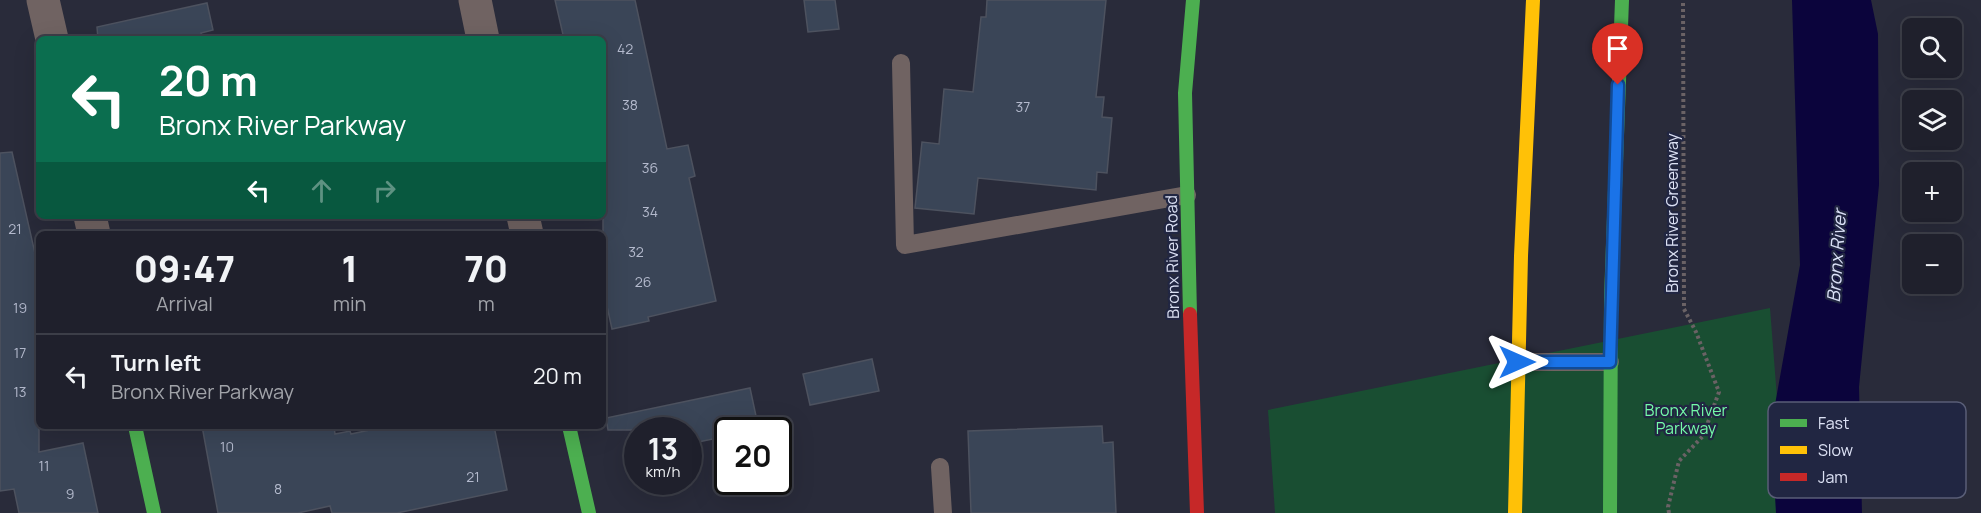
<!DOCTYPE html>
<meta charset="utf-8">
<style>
:root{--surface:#1f202c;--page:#272834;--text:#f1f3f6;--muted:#a1a3a9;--line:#3c3e48}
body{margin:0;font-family:Manrope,sans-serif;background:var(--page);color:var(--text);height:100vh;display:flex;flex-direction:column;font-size:22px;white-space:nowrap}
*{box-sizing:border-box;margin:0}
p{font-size:20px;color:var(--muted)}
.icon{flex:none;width:33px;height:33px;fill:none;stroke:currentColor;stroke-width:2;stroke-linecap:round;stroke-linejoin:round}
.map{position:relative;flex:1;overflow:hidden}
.sheet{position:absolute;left:36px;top:231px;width:570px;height:198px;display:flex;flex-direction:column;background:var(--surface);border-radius:9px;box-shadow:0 6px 24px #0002,0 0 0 2px var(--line)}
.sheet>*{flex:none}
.banner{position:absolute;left:36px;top:36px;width:570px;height:183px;border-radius:9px;box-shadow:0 6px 24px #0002,0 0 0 2px var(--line);background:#0b6e4f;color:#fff;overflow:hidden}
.buttons{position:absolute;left:1902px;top:18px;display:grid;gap:12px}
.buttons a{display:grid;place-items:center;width:60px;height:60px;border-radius:9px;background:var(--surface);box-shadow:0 6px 24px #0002,0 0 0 2px var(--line);font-size:30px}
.speed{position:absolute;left:624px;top:417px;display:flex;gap:12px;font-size:30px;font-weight:700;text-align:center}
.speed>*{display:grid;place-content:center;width:78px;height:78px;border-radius:50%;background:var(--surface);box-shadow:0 6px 24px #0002,0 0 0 2px var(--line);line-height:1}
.speed small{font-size:15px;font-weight:400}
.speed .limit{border:3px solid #111;border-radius:9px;background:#fff;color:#111}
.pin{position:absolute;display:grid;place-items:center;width:51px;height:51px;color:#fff;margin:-62px -26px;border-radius:50% 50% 50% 0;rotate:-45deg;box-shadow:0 0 6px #0007}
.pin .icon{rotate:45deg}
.me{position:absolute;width:66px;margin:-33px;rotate:90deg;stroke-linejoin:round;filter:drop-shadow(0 0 4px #0008)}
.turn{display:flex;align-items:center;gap:21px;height:126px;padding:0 24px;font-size:27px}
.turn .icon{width:78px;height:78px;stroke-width:2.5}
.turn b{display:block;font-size:42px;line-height:51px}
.lanes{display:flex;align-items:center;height:57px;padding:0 24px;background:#0003;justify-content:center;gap:30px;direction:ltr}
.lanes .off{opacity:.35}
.eta{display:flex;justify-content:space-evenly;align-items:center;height:102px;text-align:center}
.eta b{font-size:36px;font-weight:800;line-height:42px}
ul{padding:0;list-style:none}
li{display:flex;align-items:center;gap:18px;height:84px;padding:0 24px;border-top:2px solid var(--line)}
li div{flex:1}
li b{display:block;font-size:22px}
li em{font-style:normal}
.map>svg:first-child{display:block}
.green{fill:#194e32}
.water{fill:#0b043c}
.building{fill:#3a4557;stroke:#4d525f;stroke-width:1.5}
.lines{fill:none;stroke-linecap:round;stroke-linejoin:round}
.path{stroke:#6a6265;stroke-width:4;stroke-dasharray:3 3;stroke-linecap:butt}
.lane{stroke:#706362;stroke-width:18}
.street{stroke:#706362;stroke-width:33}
.fast{stroke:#4caf50;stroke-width:14}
.slow{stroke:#ffc107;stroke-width:14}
.jam{stroke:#c62828;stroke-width:14}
.route-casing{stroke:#114b97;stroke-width:15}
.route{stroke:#1a73e8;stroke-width:10}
.labels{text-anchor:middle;stroke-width:4.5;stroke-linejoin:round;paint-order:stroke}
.number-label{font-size:14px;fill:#b4bacd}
.street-label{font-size:16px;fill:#dce1f4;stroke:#212642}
.park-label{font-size:16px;fill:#74faa8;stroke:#212642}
.water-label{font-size:18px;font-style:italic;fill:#dce2f9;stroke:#212642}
.key{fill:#212642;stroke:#595e77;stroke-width:1.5}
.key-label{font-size:16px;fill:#dce1f4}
</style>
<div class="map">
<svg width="1981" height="513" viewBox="0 0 1981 513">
<rect width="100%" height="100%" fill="#292b3a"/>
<!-- green -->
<path class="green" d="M 1770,308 L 1786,513 L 1275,513 L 1268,410 Z"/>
<!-- water -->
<path class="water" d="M 1792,0 L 1871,0 L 1878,34 L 1879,185 L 1859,387 L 1862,513 L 1776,513 L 1771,427 L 1800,265 Z"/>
<!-- building -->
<path class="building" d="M 555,0 L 635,0 L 667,149 L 688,145 L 695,176 L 689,178 L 716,301 L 648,317 L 649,321 L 612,329 L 603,288 L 603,39 L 564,39 Z
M 804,0 L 835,0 L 839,29 L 808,32 Z
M 987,0 L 1106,0 L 1096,97 L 1104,97 L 1102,117 L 1112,118 L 1107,173 L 1097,172 L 1096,190 L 978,178 L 974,214 L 915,208 L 922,142 L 939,144 L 944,89 L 973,92 L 981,17 L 986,17 Z
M 207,3 L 213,30 L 201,33 L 203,39 L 98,39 L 97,27 Z
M 12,152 L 39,271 L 39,452 L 83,443 L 98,513 L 19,513 L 14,489 L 0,491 L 0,153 Z
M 872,359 L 879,391 L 810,405 L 803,374 Z
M 750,388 L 759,430 L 728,430 L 728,436 L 688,444 L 688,430 L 608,430 L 606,418 Z
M 202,426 L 334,426 L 335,434 L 350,431 L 351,434 L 388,426 L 494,426 L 507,490 L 397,513 L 332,513 L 330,506 L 298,513 L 218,513 Z
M 1102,426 L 1103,443 L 1113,442 L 1116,513 L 971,513 L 968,431 Z
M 785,453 L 792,485 L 745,494 L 743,482 L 778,482 L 778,455 Z"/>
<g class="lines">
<!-- path -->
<path class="path" d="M 1669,513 L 1668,507 L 1679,461 L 1703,436 L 1719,392 L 1696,332 L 1684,309 L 1683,0"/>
<!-- lane -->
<path class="lane" d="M 901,63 L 905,245 L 1187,195
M 1517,362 L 1610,362
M 940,467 L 943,513"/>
<!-- street -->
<path class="street" d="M 43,0 L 52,39
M 475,0 L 483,39
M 90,216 L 94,234
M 523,216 L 527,234"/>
<!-- fast -->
<path class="fast" d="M 1190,314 L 1185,93 L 1193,0
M 135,426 L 154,513
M 569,426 L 589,513
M 1610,513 L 1611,298 L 1622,0"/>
<!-- slow -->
<path class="slow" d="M 1515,513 L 1521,256 L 1533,0"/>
<!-- jam -->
<path class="jam" d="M 1190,314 L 1197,513"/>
</g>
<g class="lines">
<!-- route casing -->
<g class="route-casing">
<path id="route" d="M 1517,362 L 1610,362 L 1618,85"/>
</g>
<!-- route -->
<use href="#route" class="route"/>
</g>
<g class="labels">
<!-- number labels -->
<g class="number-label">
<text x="625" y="54">42</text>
<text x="630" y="110">38</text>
<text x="1023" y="112">37</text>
<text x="650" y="173">36</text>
<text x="650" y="217">34</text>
<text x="15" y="234">21</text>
<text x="636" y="257">32</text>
<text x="643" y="287">26</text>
<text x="20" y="313">19</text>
<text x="20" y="358">17</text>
<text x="20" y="397">13</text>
<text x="227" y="452">10</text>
<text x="44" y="471">11</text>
<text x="473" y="482">21</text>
<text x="278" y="494">8</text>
<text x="70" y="499">9</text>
</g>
<!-- street labels -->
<g class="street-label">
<text transform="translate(1672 213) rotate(-90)" y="6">Bronx River Greenway</text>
<text transform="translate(1172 257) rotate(-91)" y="6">Bronx River Road</text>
</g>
<!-- park labels -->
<g class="park-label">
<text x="1686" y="416">Bronx River<tspan x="1686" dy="18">Parkway</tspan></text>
</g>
<!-- water labels -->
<g class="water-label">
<text transform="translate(1837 256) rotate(-86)" y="6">Bronx River</text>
</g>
</g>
<!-- legend -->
<rect x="1768" y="402" width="198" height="96" rx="9" class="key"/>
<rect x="1780" y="419" width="27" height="8" fill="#4caf50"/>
<rect x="1780" y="446" width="27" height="8" fill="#ffc107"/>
<rect x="1780" y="473" width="27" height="8" fill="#c62828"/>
<g class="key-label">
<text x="1818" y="429">Fast</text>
<text x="1818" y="456">Slow</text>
<text x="1818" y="483">Jam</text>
</g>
</svg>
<div class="buttons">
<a><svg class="icon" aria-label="search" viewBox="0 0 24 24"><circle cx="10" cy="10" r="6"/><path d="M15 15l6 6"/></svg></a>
<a><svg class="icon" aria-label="layers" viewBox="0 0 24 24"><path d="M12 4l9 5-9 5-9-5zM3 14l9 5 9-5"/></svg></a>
<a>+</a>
<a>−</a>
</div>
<div class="speed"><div>13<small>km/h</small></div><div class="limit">20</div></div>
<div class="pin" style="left:1618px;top:85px;background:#d93025"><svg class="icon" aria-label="arrive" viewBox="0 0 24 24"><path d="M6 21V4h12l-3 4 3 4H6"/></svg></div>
<svg class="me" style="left:1517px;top:362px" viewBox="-20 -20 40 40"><path d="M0-17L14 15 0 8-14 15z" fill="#1a73e8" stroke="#fff" stroke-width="4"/></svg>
<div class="banner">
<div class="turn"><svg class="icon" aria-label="left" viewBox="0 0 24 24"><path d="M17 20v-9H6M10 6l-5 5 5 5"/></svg><div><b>20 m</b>Bronx River Parkway</div></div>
<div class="lanes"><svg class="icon" aria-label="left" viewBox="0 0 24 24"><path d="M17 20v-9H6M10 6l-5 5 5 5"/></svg><svg class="icon off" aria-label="ahead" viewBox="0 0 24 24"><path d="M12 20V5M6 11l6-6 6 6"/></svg><svg class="icon off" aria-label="right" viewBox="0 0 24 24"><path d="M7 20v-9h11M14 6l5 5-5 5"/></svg></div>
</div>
<section class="sheet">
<div class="eta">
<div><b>09:47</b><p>Arrival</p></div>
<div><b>1</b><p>min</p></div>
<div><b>70</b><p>m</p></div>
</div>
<ul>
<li><svg class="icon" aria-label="left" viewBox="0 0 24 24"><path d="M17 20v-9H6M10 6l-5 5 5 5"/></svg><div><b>Turn left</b><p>Bronx River Parkway</p></div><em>20 m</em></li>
</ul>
</section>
</div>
